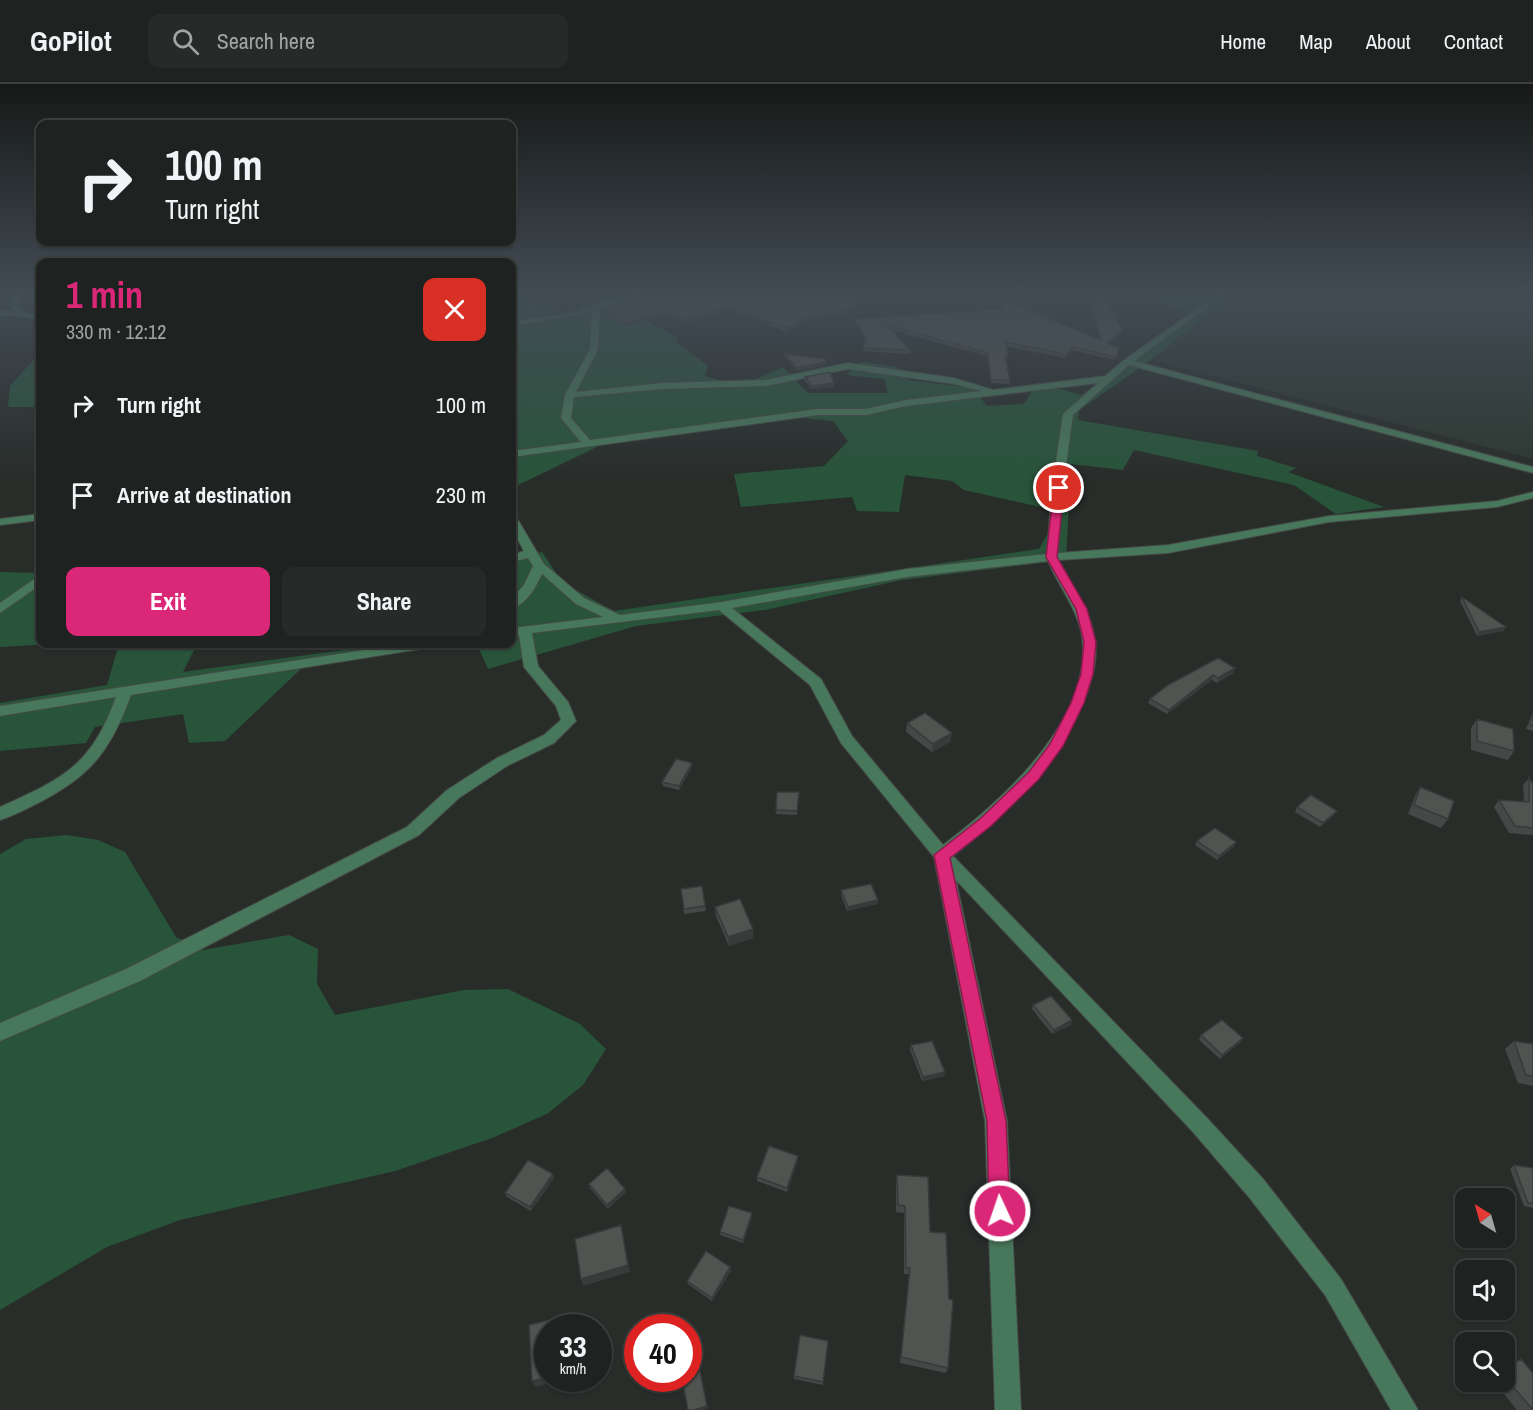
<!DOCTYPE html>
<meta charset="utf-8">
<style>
:root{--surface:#1e2220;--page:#262a29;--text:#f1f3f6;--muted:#a1a4a5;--line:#3c3f3e;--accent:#db2777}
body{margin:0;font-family:"Archivo Narrow",sans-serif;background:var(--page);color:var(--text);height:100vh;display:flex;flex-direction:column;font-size:22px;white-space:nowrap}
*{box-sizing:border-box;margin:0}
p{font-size:20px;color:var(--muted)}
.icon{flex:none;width:33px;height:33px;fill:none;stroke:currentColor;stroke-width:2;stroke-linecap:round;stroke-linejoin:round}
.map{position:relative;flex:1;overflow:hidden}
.panel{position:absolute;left:36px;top:174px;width:480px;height:390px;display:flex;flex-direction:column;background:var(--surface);border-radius:12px;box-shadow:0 2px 4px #0004,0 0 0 2px var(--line)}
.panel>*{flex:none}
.guide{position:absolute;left:36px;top:36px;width:480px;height:126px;border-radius:12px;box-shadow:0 2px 4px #0004,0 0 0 2px var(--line);background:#1e2220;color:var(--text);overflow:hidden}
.needle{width:39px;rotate:323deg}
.controls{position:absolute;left:1455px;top:1104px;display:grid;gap:12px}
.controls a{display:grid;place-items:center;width:60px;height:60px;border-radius:12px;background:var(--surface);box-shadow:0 2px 4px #0004,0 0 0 2px var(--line);font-size:30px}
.speed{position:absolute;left:534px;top:1230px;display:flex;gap:12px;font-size:30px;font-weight:700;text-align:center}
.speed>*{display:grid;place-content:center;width:78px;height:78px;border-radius:50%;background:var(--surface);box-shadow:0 2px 4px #0004,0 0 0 2px var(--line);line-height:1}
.speed small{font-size:15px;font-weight:400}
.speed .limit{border:9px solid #d22;background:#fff;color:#111}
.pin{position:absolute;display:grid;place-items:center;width:51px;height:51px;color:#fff;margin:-26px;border:3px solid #fff;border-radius:50%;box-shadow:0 2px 6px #0007}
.me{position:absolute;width:66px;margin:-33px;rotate:357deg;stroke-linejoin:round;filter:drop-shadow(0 0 4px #0008)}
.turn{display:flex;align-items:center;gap:21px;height:126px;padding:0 30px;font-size:27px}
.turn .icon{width:78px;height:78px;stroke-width:2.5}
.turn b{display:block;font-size:42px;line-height:51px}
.round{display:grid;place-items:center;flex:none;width:63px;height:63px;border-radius:12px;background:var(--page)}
.head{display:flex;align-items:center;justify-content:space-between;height:102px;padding:0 30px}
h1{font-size:36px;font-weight:800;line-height:45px;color:var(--accent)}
.button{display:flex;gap:12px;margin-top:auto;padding:12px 30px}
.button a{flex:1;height:69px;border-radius:12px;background:var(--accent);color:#fff;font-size:24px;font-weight:800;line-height:69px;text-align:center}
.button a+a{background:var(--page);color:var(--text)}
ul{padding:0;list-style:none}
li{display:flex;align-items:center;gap:18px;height:90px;padding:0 30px}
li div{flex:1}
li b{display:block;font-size:22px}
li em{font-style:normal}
header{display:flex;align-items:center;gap:36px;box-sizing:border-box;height:84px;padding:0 30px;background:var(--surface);border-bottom:2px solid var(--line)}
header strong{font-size:28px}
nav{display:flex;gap:33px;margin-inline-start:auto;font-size:21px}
.search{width:420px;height:54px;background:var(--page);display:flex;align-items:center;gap:15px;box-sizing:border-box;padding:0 21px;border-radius:12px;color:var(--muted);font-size:22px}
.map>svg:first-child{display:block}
.built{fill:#2d3730}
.green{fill:#28543a}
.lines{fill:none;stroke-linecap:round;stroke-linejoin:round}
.minor-casing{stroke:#454a47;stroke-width:2}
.minor{fill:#48785b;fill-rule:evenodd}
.wall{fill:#444846}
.shaded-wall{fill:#373b39}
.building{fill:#4f5451;stroke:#373b39;stroke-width:1.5}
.route{fill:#db2777;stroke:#8e194d;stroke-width:1.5}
</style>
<header>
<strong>GoPilot</strong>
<div class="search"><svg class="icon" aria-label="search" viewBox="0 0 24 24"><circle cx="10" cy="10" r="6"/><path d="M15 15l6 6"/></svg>Search here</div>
<nav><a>Home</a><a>Map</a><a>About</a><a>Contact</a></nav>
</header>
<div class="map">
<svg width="1533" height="1326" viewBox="0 0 1533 1326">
<rect width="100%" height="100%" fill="#282d2a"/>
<!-- built -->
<path class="built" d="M 1234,210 L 1533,210 L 1533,375 L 1151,276 Z"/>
<!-- green -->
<path class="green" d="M 1160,210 L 1234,210 L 1151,276 L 1079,326 L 1078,336 L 1258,367 L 1257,372 L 1296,384 L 1288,388 L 1384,423 L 1336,430 L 1294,401 L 1134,366 L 1123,386 L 1071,380 L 1066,476 L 902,496 L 765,526 L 636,542 L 488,585 L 477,560 L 512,560 L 512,475 L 542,468 L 563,499 L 614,527 L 1039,465 L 1051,444 L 1049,425 L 964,406 L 952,397 L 905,391 L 899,428 L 857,427 L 852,413 L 741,423 L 734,390 L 824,382 L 848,357 L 833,337 L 774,331 L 605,359 L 512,404 L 512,211 L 563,228 L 605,217 L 676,252 L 677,258 L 708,282 L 705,292 L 740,302 L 783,283 L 808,309 L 888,309 L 884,295 L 846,291 L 863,278 L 897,283 L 908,296 L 973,304 L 987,322 L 1024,320 L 1037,299 L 1082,311 L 1192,228 L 1154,218 Z
M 40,269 L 40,323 L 8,323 L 10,302 Z
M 0,488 L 40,489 L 40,560 L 53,560 L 0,563 Z
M 119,560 L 197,560 L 183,588 L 388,560 L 462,560 L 303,583 L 225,657 L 189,659 L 183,630 L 95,643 L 86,659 L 0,667 L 0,619 L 107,601 Z
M 67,751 L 98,756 L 125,768 L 176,853 L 203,866 L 289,851 L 318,865 L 317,900 L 335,931 L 464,906 L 508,905 L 580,940 L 606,965 L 583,1001 L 547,1030 L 492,1054 L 395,1087 L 180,1136 L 107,1163 L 0,1226 L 0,770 L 26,755 Z"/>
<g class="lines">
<!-- minor casing -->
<g class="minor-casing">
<path id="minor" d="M 15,210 L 23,210 L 17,218 L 22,228 L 40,232 L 40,236 L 15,231 L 0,232 L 0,228 L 13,226 L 9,218 Z
M 635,210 L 645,210 L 603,225 L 600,228 L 598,265 L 576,308 L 662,299 L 766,296 L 848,279 L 954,294 L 993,306 L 1105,292 L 1124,276 L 1218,210 L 1225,210 L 1134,277 L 1533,383 L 1533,389 L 1129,281 L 1073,331 L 1063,404 L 1058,469 L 1168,461 L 1329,432 L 1497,417 L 1533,408 L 1533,414 L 1497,423 L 1329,438 L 1168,469 L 1059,476 C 1070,500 1087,521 1093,546 C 1100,570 1093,594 1084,617 C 1058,683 1008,729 953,772 L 1207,1034 L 1264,1096 L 1341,1195 L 1418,1326 L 1391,1326 L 1325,1211 L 1248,1112 L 1193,1048 L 956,796 L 1007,1037 L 1021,1326 L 995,1326 L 985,1037 L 934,773 L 841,659 L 810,601 L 719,526 L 532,549 L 538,582 L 568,618 L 576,637 L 554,659 L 507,682 L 459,714 L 419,751 L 140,897 L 0,957 L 0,939 L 126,885 L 407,743 L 447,706 L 497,674 L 544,651 L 561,636 L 556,622 L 524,583 L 519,551 L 512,552 L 512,544 L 603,533 L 576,520 L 542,490 C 536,503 526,521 512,524 L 512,514 L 524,501 L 533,482 L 528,474 L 512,478 L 512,471 L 524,467 L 512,445 L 512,433 L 518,436 L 544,480 L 584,514 L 620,531 L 722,518 L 907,485 L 1047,470 L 1052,404 L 1063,330 L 1098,299 L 906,322 L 866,331 L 818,331 L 512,373 L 512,367 L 581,358 L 561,334 L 565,311 L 590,265 L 592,228 L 512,242 L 512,238 L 577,228 L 600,218 ZM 848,285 L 954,300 L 982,307 L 906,316 L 866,325 L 818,325 L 590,356 L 571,334 L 574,313 L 662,305 L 766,302 ZM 1048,477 C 1058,501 1075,522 1081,547 C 1098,631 1002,717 943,761 L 852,652 L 821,595 L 732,524 L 907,493 Z
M 40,430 L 40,436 L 0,441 L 0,435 Z
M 40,491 L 40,501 L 0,529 L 0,519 Z
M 403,560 L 433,560 L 426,564 L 131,611 C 111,666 91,692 38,719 C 26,725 13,732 0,736 L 0,723 C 64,694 91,682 116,613 L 0,632 L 0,622 Z"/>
</g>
<!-- minor -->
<use href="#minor" class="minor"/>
</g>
<!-- wall -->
<path class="wall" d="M 647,210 L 856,223 L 834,235 L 834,230 L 817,237 L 811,235 L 787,248 L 729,225 L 686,239 L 665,231 L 627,242 L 603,230 L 603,226 Z
M 1089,210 L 1103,210 L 1123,246 L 1122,249 L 1109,260 L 1119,264 L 1115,276 L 1072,266 L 1065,274 L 1006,262 L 1008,272 L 1007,276 L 1006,275 L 1010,296 L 1009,300 L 991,299 L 987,272 L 891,246 L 910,266 L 910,270 L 863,267 L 866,256 L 855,238 L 855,235 L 1100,256 Z
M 785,270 L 826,281 L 797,287 L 785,273 Z
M 805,293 L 834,303 L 812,305 L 804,296 Z
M 1462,513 L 1504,547 L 1477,552 L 1460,517 Z
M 1235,584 L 1233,589 L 1217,599 L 1212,596 L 1167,630 L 1148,619 L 1150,615 L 1168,601 Z
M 1533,628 L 1533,647 L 1526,645 Z
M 1477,635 L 1514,667 L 1508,676 L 1471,666 L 1471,644 Z
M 907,639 L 952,649 L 950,658 L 932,668 L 906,648 Z
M 692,683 L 679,706 L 663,702 L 662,698 Z
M 1529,694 L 1533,700 L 1533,751 L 1509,749 L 1494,723 L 1499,716 L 1524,718 L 1523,701 Z
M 1420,703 L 1448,735 L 1441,744 L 1408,730 L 1415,712 Z
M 777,708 L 799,708 L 797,731 L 776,730 Z
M 1297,723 L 1334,731 L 1320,743 L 1295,728 Z
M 1197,757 L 1234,763 L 1217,776 L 1195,761 Z
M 681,805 L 705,822 L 706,827 L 684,830 Z
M 841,806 L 878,816 L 877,820 L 847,827 L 841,811 Z
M 715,823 L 753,854 L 729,862 L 716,832 Z
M 1033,921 L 1071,941 L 1052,950 L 1032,925 Z
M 1201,951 L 1241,958 L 1220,975 L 1199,956 Z
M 1514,957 L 1533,960 L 1533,1002 L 1518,999 L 1505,965 Z
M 911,961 L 945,988 L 944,992 L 922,997 L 910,966 Z
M 798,1072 L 798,1076 L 787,1108 L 757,1097 L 757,1093 Z
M 1514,1081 L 1533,1084 L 1533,1124 L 1524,1122 L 1510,1085 Z
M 553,1090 L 554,1094 L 531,1127 L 507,1113 L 505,1109 Z
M 897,1091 L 930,1148 L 948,1284 L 946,1289 L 900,1279 L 909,1190 L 904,1190 L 904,1129 L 896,1128 L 896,1098 Z
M 589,1100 L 626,1108 L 608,1125 L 590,1104 Z
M 752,1133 L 743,1159 L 720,1151 L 720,1148 Z
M 730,1183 L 731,1187 L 712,1217 L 688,1200 L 687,1197 Z
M 800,1251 L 828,1257 L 823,1301 L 794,1295 Z
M 1504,1285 L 1533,1326 L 1517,1326 L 1494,1298 L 1504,1298 Z"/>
<!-- shaded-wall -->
<path class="shaded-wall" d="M 862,210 L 865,210 L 856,223 L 834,235 L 834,231 Z
M 729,222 L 729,225 L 686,239 L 685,235 Z
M 664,227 L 665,231 L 627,242 L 627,239 Z
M 834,227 L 834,230 L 817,237 L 817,233 Z
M 811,231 L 811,235 L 787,248 L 787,244 Z
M 1123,246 L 1122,249 L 1106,262 L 1107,259 Z
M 1073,263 L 1072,266 L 1065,274 L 1066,270 Z
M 826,278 L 826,281 L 797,287 L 797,284 Z
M 834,299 L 834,303 L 812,305 L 812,302 Z
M 1506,543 L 1504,547 L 1477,552 L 1479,548 Z
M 1235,584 L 1233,589 L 1217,599 L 1218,594 Z
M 1213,591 L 1212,596 L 1167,630 L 1169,626 Z
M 952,649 L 950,658 L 932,668 L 933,660 Z
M 692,679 L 692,683 L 679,706 L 679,702 Z
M 1337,727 L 1334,731 L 1320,743 L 1323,739 Z
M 1236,758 L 1234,763 L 1217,776 L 1219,772 Z
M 878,816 L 877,820 L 847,827 L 848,823 Z
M 753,845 L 753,854 L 729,862 L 728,853 Z
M 1072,936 L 1071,941 L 1052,950 L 1054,946 Z
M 1243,954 L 1241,958 L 1220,975 L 1222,971 Z
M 945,988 L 944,992 L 922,997 L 923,993 Z
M 798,1072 L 798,1076 L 787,1108 L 787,1104 Z
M 553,1090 L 554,1094 L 531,1127 L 530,1123 Z
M 625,1105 L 626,1108 L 608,1125 L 607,1121 Z
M 752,1129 L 752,1133 L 743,1159 L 743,1156 Z
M 621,1141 L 630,1188 L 583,1202 L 581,1195 Z
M 730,1183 L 731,1187 L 712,1217 L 712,1214 Z
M 570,1231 L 572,1237 L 573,1244 L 571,1244 Z
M 548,1293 L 548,1294 L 570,1294 L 535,1303 L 532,1297 Z
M 707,1322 L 708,1324 L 703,1326 L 694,1326 Z"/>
<!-- building -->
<path class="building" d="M 647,210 L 862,210 L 856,219 L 834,231 L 834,227 L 817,233 L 811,231 L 787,244 L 729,222 L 685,235 L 664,227 L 627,239 L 603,226 Z
M 1091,210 L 1103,210 L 1123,246 L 1107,259 L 1119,264 L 1116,273 L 1073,263 L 1066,270 L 1005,258 L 1008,272 L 1005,272 L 1010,296 L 991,296 L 988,269 L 887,241 L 910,266 L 863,264 L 866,254 L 855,235 L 1002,225 L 1003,216 L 1101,256 Z
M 785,270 L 825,275 L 826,278 L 797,284 Z
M 830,288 L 834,299 L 812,302 L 805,293 Z
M 1462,513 L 1506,543 L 1479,548 Z
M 1218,574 L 1235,584 L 1218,594 L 1213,591 L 1169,626 L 1150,615 L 1168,601 Z
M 925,629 L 952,649 L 933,660 L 907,639 Z
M 1533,630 L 1533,642 L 1529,640 Z
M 1477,635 L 1513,645 L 1514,667 L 1477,657 Z
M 676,675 L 692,679 L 679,702 L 662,698 Z
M 1529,694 L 1533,700 L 1533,744 L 1515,742 L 1499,716 L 1529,718 Z
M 1420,703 L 1454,717 L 1448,735 L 1414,721 Z
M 777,708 L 799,708 L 797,727 L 776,726 Z
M 1311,711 L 1337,727 L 1323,739 L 1297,723 Z
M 1215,744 L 1236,758 L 1219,772 L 1197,757 Z
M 871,800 L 878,816 L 848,823 L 841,806 Z
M 702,802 L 705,822 L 684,825 L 681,805 Z
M 740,815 L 753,845 L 728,853 L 715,823 Z
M 1051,912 L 1072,936 L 1054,946 L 1033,921 Z
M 1222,936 L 1243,954 L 1222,971 L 1201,951 Z
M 932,957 L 945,988 L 923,993 L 911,961 Z
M 1514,957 L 1533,960 L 1533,992 L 1526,991 Z
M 769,1062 L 798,1072 L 787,1104 L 757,1093 Z
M 528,1076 L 553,1090 L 530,1123 L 505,1109 Z
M 1514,1081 L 1533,1084 L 1533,1119 L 1528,1119 Z
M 607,1084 L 625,1105 L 607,1121 L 589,1100 Z
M 897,1091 L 928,1093 L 930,1148 L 946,1149 L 949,1215 L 953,1216 L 948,1284 L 901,1273 L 910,1184 L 906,1184 L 905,1122 L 898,1121 Z
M 729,1122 L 752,1129 L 743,1156 L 720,1148 Z
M 621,1141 L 628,1181 L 581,1195 L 575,1155 Z
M 706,1167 L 730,1183 L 712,1214 L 687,1197 Z
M 570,1231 L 571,1244 L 548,1244 L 548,1293 L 532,1297 L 529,1241 Z
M 800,1251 L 828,1257 L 823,1298 L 794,1292 Z
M 694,1258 L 707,1322 L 694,1326 L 688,1326 L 682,1294 L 688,1294 L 688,1259 Z
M 1521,1275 L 1533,1289 L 1533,1326 L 1504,1292 L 1504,1285 Z"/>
<!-- sky -->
<linearGradient id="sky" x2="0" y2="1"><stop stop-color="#161917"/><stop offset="0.53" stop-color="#424c55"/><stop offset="1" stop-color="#424c55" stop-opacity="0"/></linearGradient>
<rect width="1533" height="395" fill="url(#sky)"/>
<!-- route -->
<path class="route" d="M 1059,401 L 1064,404 L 1057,473 L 1087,525 L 1096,558 L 1093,590 L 1084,619 L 1063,662 L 1039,695 L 991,742 L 950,774 L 1006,1037 L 1010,1127 L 1007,1134 L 1000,1137 L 992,1134 L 989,1127 L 987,1037 L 934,771 L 981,734 L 1029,688 L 1050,660 L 1071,619 L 1081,590 L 1084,558 L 1076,525 L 1046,473 L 1054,404 Z"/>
</svg>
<div class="controls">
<a><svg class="needle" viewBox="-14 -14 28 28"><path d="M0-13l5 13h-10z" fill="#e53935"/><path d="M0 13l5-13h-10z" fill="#a1a4a5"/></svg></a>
<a><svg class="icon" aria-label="sound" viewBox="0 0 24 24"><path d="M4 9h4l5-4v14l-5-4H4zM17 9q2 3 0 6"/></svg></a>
<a><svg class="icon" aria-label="search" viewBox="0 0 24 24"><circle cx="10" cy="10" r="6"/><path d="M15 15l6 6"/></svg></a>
</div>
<div class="speed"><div>33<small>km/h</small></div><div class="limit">40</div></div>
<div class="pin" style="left:1059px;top:404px;background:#d93025"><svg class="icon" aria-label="arrive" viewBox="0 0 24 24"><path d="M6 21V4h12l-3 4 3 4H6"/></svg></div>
<svg class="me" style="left:1000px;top:1127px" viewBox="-20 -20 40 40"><circle r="17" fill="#db2777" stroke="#fff" stroke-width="3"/><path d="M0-11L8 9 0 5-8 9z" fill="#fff"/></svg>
<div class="guide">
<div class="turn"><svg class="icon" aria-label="right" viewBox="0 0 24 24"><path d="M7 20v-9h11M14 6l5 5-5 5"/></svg><div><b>100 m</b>Turn right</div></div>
</div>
<section class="panel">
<div class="head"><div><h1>1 min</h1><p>330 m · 12:12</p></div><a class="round" style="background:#d93025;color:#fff"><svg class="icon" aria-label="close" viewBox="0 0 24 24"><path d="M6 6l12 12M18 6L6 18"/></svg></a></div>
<ul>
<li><svg class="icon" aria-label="right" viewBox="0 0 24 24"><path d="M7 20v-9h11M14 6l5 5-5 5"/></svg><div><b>Turn right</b></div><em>100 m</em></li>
<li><svg class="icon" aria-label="arrive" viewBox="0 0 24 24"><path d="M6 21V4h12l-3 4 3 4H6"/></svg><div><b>Arrive at destination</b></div><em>230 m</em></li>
</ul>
<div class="button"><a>Exit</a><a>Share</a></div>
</section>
</div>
